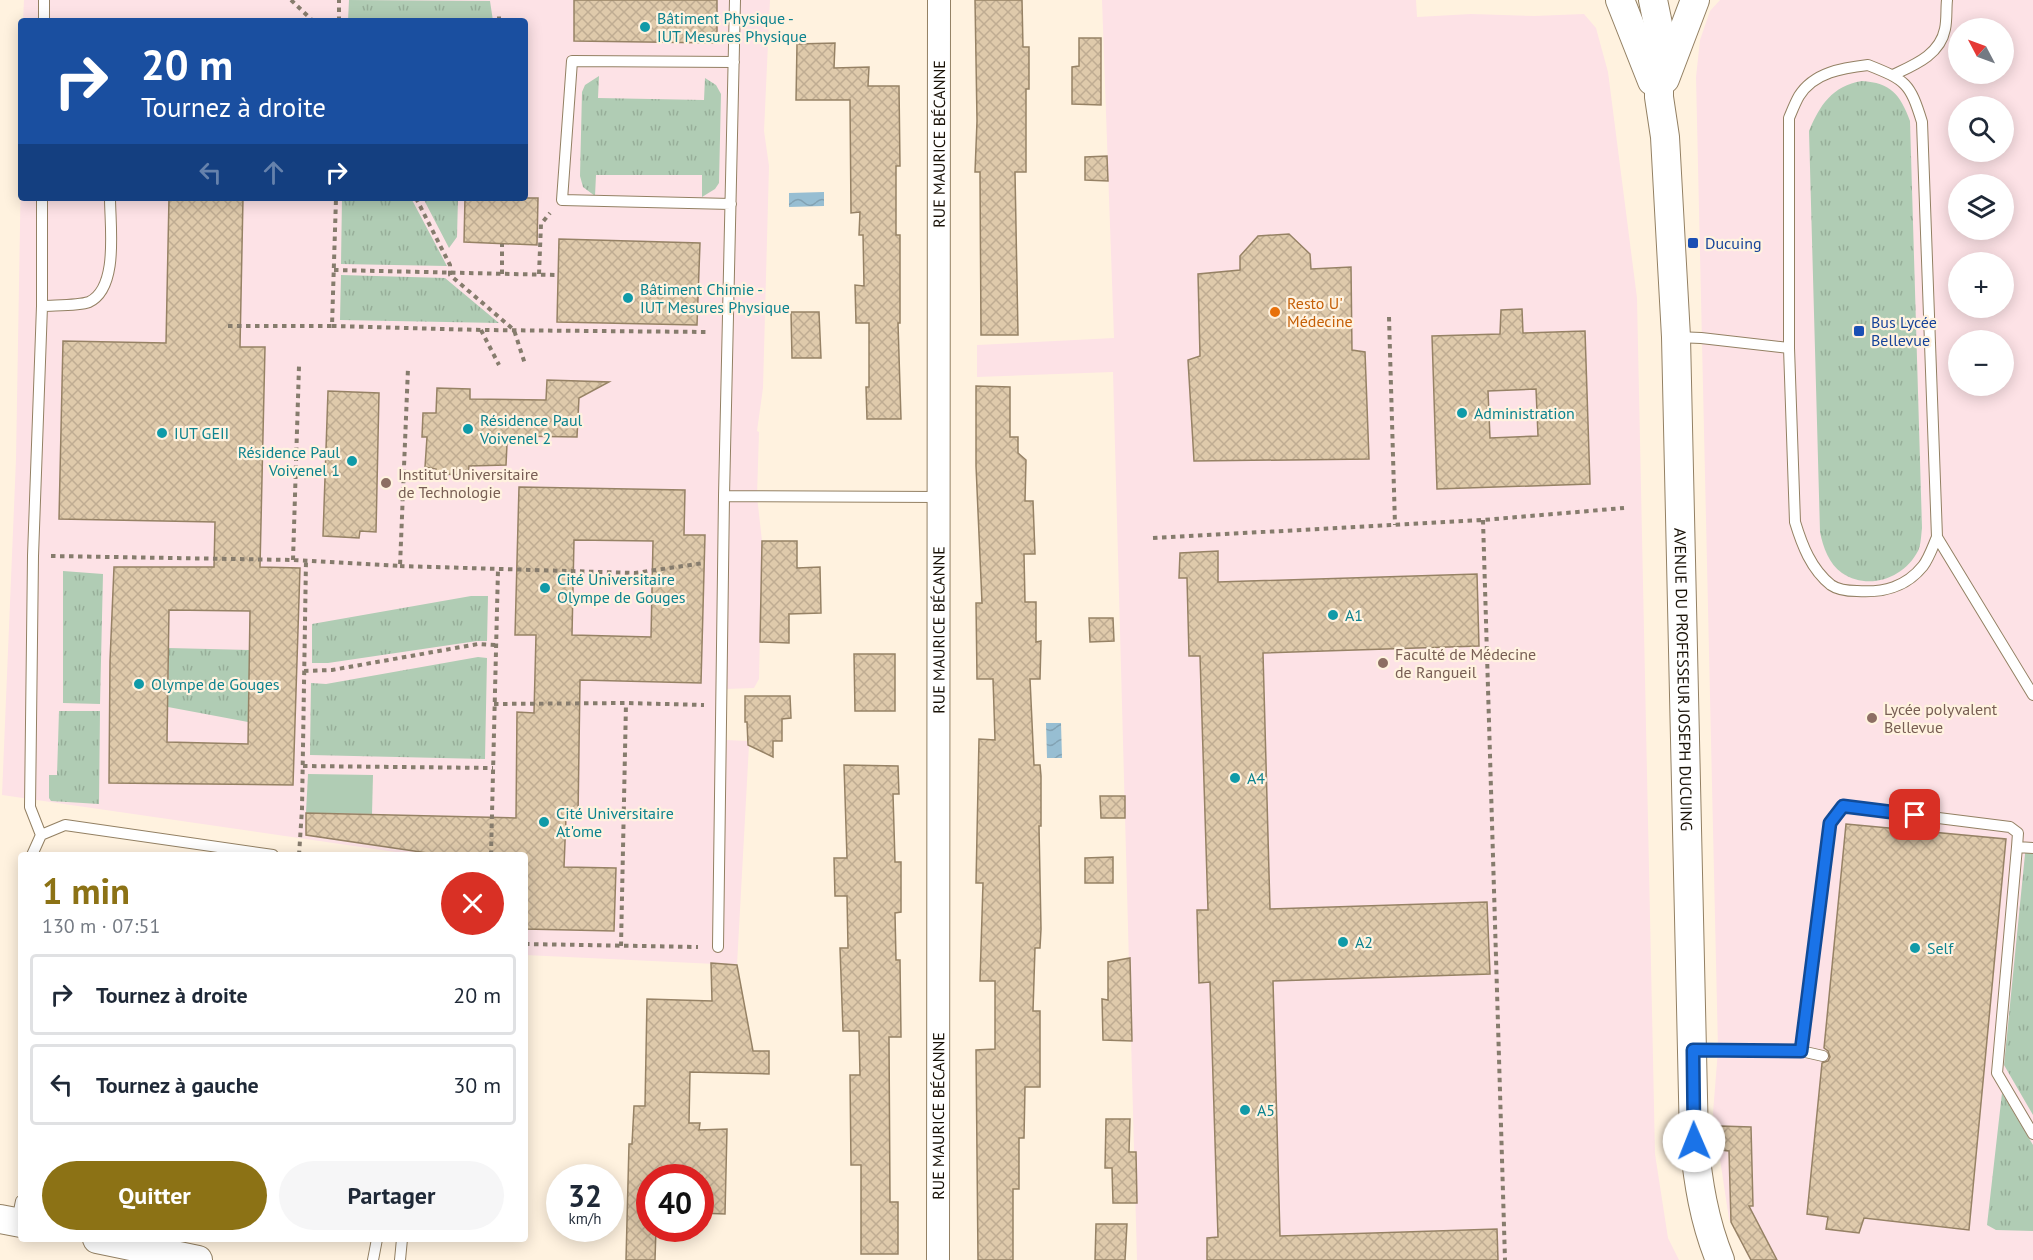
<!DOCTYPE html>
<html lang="fr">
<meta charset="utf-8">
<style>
:root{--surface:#fff;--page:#f6f6f7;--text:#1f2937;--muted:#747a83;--line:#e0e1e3;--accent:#8c7215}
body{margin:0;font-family:"PT Sans",sans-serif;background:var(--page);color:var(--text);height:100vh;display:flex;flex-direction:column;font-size:22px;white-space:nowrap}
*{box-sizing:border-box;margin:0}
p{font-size:20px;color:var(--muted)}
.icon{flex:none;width:33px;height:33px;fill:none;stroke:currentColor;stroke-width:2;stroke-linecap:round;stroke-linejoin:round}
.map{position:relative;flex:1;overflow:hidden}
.panel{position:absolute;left:18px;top:852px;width:510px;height:390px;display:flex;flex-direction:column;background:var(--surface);border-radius:6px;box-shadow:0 3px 15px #0003}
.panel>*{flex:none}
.hud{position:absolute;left:18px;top:18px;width:510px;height:183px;border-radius:6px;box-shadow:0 3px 15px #0003;background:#1a4fa0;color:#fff;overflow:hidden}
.needle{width:39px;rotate:311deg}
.tools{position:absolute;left:1948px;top:18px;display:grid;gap:12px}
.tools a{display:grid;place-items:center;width:66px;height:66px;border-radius:50%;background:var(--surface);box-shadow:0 3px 15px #0003;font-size:30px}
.speed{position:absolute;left:546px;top:1164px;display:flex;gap:12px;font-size:30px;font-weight:700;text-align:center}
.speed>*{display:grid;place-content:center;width:78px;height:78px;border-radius:50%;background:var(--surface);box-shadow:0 3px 15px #0003;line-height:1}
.speed small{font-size:15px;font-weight:400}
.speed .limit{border:9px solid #d22;background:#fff;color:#111}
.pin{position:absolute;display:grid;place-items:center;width:51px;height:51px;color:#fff;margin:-26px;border-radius:12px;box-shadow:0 3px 9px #0006}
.me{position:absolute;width:66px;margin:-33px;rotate:359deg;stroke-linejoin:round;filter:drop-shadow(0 0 4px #0008)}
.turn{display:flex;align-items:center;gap:21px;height:126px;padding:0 24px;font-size:27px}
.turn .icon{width:78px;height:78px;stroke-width:2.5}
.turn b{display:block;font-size:42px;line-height:51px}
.lanes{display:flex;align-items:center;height:57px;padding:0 24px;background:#0003;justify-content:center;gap:30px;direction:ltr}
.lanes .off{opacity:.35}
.round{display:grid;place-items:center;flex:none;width:63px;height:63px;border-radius:32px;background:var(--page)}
.summary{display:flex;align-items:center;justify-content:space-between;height:102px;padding:0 24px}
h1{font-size:36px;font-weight:800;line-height:45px;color:var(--accent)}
.primary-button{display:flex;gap:12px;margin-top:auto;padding:12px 24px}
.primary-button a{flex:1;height:69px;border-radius:36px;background:var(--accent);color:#fff;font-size:24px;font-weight:800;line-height:69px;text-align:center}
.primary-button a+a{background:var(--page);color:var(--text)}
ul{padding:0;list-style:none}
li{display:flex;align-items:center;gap:18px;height:81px;margin:0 12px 9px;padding:0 12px;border:3px solid var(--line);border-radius:6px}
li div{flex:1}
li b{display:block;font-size:22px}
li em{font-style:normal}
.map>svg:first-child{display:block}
.education{fill:#fde2e6;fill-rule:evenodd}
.grass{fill:url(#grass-tufts)}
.pitch{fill:#b0ccb4}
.water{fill:url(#water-waves)}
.building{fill:url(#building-cross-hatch);stroke:#968265;stroke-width:1.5;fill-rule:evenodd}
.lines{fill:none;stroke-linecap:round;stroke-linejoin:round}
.service-casing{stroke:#938063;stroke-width:12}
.minor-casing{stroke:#938063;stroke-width:24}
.tertiary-casing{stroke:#938063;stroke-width:30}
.path{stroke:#867c6d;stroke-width:4;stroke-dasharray:4.5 4.5;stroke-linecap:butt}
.service{stroke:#fff;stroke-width:10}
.minor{stroke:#fff;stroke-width:22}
.tertiary{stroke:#fff;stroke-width:28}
.route-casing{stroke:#114b97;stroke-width:15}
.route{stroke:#1a73e8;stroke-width:10}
.culture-dot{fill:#0f9aa8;stroke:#fff2df;stroke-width:2}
.transit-dot{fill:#1a4fb4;stroke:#fff2df;stroke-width:2}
.food-dot{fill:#e8710a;stroke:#fff2df;stroke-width:2}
.education-dot{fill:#8d6e63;stroke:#fff2df;stroke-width:2}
.labels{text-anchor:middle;stroke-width:4.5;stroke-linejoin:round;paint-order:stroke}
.culture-label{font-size:16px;fill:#0d838f;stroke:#fff2df;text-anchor:start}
.street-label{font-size:16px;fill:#191207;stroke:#fff2df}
.transit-label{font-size:16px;fill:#164399;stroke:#fff2df;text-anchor:start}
.food-label{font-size:16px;fill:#c56008;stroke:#fff2df;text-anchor:start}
.education-label{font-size:16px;fill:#785e54;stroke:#fff2df;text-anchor:start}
</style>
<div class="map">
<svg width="2033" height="1260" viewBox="0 0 2033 1260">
<defs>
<pattern id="grass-tufts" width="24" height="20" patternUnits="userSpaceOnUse" patternTransform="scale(1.5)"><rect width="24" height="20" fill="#b0ccb4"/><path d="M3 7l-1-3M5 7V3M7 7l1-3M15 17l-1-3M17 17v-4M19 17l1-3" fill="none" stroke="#97ae99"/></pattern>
<pattern id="water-waves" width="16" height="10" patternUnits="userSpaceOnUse" patternTransform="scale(1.5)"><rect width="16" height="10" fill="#97bed2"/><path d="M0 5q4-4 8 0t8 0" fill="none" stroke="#82a2b3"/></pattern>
<pattern id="building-cross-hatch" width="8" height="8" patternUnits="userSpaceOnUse" patternTransform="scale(1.5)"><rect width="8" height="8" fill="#dfcaab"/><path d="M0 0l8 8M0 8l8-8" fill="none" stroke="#bfac92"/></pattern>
</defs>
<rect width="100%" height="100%" fill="#fff2df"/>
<!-- education -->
<path class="education" d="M 24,0 L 770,0 L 764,131 L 769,166 L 763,388 L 757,431 L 759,432 L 757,496 L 762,541 L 759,679 L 754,688 L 726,689 L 726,740 L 748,741 L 749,745 L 737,965 L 525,955 L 525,855 L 416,855 L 2,795 L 16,459 L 21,168 L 21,198 L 525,198 L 525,21 L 23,21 Z
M 1102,0 L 1416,0 L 1417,17 L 1471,14 L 1534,16 L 1584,14 L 1596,28 L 1608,72 L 1637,298 L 1655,1154 L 1668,1238 L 1679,1260 L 1137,1260 L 1113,372 L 977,377 L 977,345 L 1114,338 Z
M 1720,0 L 2033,0 L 2033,1260 L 1750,1260 L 1729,1219 L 1713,1113 L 1718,1050 L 1696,77 L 1700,40 L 1710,11 ZM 1959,28 L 2004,28 L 2004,74 L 1959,74 ZM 1959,106 L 2004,106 L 2004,152 L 1959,152 ZM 1959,184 L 2004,184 L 2004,230 L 1959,230 ZM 1959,262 L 2004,262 L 2004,308 L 1959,308 ZM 1959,340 L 2004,340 L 2004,386 L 1959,386 Z"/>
<!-- grass -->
<path class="grass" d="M 349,0 L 490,1 L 493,21 L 348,21 Z
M 599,76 L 598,98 L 704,100 L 705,78 L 716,85 L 721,94 L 719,183 L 715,189 L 702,197 L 702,175 L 596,175 L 595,196 L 583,187 L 580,176 L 582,92 L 585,85 Z
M 1862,81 C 1891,83 1900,94 1910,121 L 1922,528 C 1921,536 1921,545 1918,551 C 1904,578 1869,591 1842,573 C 1829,564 1823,547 1820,532 L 1809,131 C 1820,105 1832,86 1862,81 Z
M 342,198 L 411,198 L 447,266 L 341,264 Z
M 423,198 L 458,198 L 457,237 L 449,248 Z
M 341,275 L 445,278 L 499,323 L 340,320 Z
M 63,571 L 103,574 L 100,704 L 63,703 Z
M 471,596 L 488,596 L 487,641 L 477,641 L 328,663 L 312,663 L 312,624 Z
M 169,648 L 250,650 L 248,722 L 168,707 Z
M 478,657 L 487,658 L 485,759 L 310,755 L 311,683 L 326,684 Z
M 59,711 L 100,711 L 99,804 L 51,801 L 49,798 L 49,775 L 57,775 Z
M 2026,844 L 2033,849 L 2033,1115 L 2004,1065 Z
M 2002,1093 L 2033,1145 L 2033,1231 L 1996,1230 L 1987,1225 Z"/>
<!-- pitch -->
<path class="pitch" d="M 308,774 L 373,775 L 372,814 L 306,813 Z"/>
<!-- water -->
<path class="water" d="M 824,192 L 824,206 L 789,207 L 789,193 Z
M 1046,723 L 1061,723 L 1062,758 L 1047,758 Z"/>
<!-- building -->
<path class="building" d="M 574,0 L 717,0 L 717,43 L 574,41 Z
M 975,0 L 1022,0 L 1023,47 L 1029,47 L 1029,89 L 1026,89 L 1026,172 L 1015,172 L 1018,335 L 981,335 L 980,172 L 975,172 L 977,121 Z
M 1079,38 L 1101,38 L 1101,105 L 1072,104 L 1072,67 L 1079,66 Z
M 835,43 L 834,68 L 869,67 L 868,86 L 899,86 L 900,166 L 896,166 L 896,235 L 900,235 L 900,323 L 898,323 L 901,419 L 867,419 L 866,387 L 869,387 L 869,323 L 856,323 L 855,285 L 864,286 L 863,235 L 859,235 L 860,212 L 851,213 L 850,100 L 796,100 L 797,44 Z
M 1107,156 L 1108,181 L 1085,180 L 1085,157 Z
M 169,198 L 243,198 L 240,347 L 265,347 L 260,567 L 300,568 L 293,785 L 109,783 L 110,661 L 114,567 L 214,567 L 215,522 L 59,519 L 63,341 L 166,343 ZM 169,610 L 250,611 L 248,744 L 167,742 Z
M 465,198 L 538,198 L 537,245 L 464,242 Z
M 1289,234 L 1310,254 L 1311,269 L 1351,267 L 1352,350 L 1365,352 L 1369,459 L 1194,461 L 1188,360 L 1200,356 L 1198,274 L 1240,270 L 1240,256 L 1258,236 Z
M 559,239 L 700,243 L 697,325 L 557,322 Z
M 1522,309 L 1523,333 L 1585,331 L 1590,484 L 1437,489 L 1432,336 L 1500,334 L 1501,310 ZM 1536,389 L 1538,436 L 1490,438 L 1488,391 Z
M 791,312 L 819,312 L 821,358 L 792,358 Z
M 547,380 L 609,382 L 579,398 L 577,437 L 513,436 L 512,442 L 507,444 L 506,465 L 469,466 L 468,475 L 435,474 L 436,469 L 425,467 L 427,437 L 422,437 L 423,413 L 436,413 L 437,388 L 470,389 L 470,399 L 546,400 Z
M 976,386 L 1010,387 L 1010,437 L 1018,437 L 1018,453 L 1026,460 L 1025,501 L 1033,501 L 1035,554 L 1024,554 L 1025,602 L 1036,602 L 1036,642 L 1041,641 L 1040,679 L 1030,679 L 1034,765 L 1040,765 L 1041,776 L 1041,826 L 1039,826 L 1041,929 L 1040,948 L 1035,948 L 1033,1011 L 1040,1011 L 1040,1087 L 1025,1087 L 1024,1138 L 1019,1138 L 1019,1189 L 1013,1189 L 1013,1260 L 978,1260 L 976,1050 L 995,1049 L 995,981 L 980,981 L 983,883 L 976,883 L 979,739 L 995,740 L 993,679 L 977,679 L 976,603 L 982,603 L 976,466 Z
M 328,391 L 379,393 L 376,532 L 360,531 L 359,538 L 323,536 Z
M 519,487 L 685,490 L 684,535 L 705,535 L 701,683 L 580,680 L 578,817 L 566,817 L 564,867 L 616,868 L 614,931 L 525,929 L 525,855 L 441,855 L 306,835 L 306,813 L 516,818 L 517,712 L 534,713 L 536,635 L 515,635 ZM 574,540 L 653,541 L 651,637 L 572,635 Z
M 762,541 L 797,541 L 797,568 L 820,567 L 821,613 L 789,614 L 789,643 L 760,642 Z
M 1218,551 L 1218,582 L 1477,574 L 1479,646 L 1263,653 L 1270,909 L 1487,902 L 1490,974 L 1273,981 L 1280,1236 L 1497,1229 L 1498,1260 L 1207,1260 L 1207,1238 L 1218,1237 L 1210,982 L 1199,983 L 1197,910 L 1208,910 L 1200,656 L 1189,656 L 1187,578 L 1179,578 L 1180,553 Z
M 1089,618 L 1113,618 L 1114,641 L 1090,642 Z
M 854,654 L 895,654 L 895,711 L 855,711 Z
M 745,696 L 790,696 L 791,718 L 782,719 L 782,741 L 773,741 L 773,757 L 748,745 L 747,722 L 745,722 Z
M 844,765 L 898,766 L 899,794 L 893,794 L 895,862 L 901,862 L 901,912 L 895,913 L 896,960 L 900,960 L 901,1037 L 889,1037 L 890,1202 L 898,1202 L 898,1254 L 861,1254 L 861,1165 L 851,1165 L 850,1075 L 860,1075 L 859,1031 L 843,1031 L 840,948 L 848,948 L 847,896 L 835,896 L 834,858 L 847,858 Z
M 1100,796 L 1125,796 L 1125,818 L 1101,818 Z
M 1846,824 L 2006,839 L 1969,1230 L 1864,1218 L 1859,1233 L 1826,1229 L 1828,1217 L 1807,1214 L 1822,1063 L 1828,1061 L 1830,1057 L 1828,1051 L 1824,1048 Z
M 1113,857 L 1113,883 L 1085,883 L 1085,858 Z
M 1130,958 L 1132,1041 L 1103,1040 L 1102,999 L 1108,1000 L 1108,962 Z
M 711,963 L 737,965 L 753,1051 L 769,1051 L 769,1074 L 690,1072 L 689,1123 L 700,1123 L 699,1130 L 727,1129 L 725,1214 L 700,1213 L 700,1178 L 650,1178 L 650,1228 L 656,1228 L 655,1260 L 626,1260 L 629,1144 L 632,1144 L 634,1106 L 645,1106 L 647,999 L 712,1001 Z
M 1106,1119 L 1130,1119 L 1129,1152 L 1136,1152 L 1137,1203 L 1113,1203 L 1112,1168 L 1105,1168 Z
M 1720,1126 L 1751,1127 L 1753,1206 L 1749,1206 L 1777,1260 L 1751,1260 L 1731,1222 L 1729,1151 L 1720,1150 Z
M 1096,1224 L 1127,1224 L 1125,1260 L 1095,1260 Z"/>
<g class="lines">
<!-- service casing -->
<g class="service-casing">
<path id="service" d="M 44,21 L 44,0
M 1868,65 C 1906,80 1910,83 1922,122 L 1937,537 C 1933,546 1929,558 1923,566 C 1906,587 1884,593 1857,591 C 1849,591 1838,590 1831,585 C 1811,569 1802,545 1795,522 L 1789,348 L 1789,118 C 1792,111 1795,103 1799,96 C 1814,72 1843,68 1868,65 Z
M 1893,75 C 1914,65 1940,55 1945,29 C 1947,20 1946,9 1947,0
M 731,204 L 562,200 L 572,61 L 734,62
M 42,306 C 54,305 78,306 89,302 C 119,288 110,226 110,198
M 1676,337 L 1701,338 L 1789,348
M 724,496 L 939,497
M 1937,537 L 2033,695
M 41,835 L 30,807 L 33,556 L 42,306 L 42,198
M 2033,848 L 2017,847 L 1997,1073 L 2033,1134
M 32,855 L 41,835 L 65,825 L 273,855
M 718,947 L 724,496 L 735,0
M 1693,1050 L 1801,1051 L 1823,1056
M 1801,1051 L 1830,823 L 1843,806 L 2010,827 L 2018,833 L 2017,847
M 17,1221 L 21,1201
M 373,1260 L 377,1239
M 400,1260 L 402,1239"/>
</g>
<!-- minor casing -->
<g class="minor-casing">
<g id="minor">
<path id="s1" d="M 938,1260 L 939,0"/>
</g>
</g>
<!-- tertiary casing -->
<g class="tertiary-casing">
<g id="tertiary">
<path d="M 1620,0 L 1652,81"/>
<path id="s2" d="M 1653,0 L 1659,29 L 1659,97 L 1665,137 L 1676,337 L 1694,1141 C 1698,1182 1704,1221 1720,1260"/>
<path d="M 1665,79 L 1695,0"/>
<path d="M 0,1219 L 21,1223"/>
<path d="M 97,1239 L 198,1260"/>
</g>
</g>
<!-- path -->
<path class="path" d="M 291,0 L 313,21
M 339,21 L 339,0
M 499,21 L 499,14
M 416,198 L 450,265 L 450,275 L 514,330 L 525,364
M 334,270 L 557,275
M 502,274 L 502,244
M 539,274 L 541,224 L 550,213
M 1389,317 L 1395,525
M 228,326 L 332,326 L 336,198
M 332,326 L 481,330 L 709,332
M 481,330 L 499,365
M 1483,520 L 1505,1260
M 1153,538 L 1483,520 L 1624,508
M 51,556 L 293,560 L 400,566 L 408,368
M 293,560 L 299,366
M 400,566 L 635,573 L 704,563
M 304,671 L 332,670 L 478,644 L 496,645
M 494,704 L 626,703 L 704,705
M 303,766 L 493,768
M 299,855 L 302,809 L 306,560
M 491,855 L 498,569
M 525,944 L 698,947
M 621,946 L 626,703"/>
<!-- service -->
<use href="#service" class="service"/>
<!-- minor -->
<use href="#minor" class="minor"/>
<!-- tertiary -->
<use href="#tertiary" class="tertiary"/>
</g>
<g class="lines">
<!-- route casing -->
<g class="route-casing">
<path id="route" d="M 1694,1141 L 1693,1050 L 1801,1051 L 1830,823 L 1843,806 L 1915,815"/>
</g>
<!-- route -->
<use href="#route" class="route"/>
</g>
<!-- markers -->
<g class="culture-dot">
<circle cx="645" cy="27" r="6"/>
<circle cx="628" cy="298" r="6"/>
<circle cx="1462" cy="413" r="6"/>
<circle cx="468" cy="429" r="6"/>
<circle cx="162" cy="433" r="6"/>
<circle cx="352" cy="461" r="6"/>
<circle cx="545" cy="588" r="6"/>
<circle cx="1333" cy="615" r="6"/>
<circle cx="139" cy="684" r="6"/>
<circle cx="1235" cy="778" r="6"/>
<circle cx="544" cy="822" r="6"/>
<circle cx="1343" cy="942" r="6"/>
<circle cx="1915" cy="948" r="6"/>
<circle cx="1245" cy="1110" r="6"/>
</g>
<g class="transit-dot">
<rect x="1687" y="237" width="12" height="12" rx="3"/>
<rect x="1853" y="325" width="12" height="12" rx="3"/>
</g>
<circle class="food-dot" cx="1275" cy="312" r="6"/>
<g class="education-dot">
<circle cx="386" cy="483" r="6"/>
<circle cx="1383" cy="663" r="6"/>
<circle cx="1872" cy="718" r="6"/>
</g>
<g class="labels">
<!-- culture labels -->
<g class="culture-label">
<text x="657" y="24">Bâtiment Physique -<tspan x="657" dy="18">IUT Mesures Physique</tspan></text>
<text x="640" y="295">Bâtiment Chimie -<tspan x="640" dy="18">IUT Mesures Physique</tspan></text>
<text x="1474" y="419">Administration</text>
<text x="480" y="426">Résidence Paul<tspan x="480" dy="18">Voivenel 2</tspan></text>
<text x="174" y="439">IUT GEII</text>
<text x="340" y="458" text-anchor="end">Résidence Paul<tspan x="340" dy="18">Voivenel 1</tspan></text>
<text x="557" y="585">Cité Universitaire<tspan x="557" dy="18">Olympe de Gouges</tspan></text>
<text x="1345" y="621">A1</text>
<text x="151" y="690">Olympe de Gouges</text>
<text x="1247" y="784">A4</text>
<text x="556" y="819">Cité Universitaire<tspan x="556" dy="18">At'ome</tspan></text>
<text x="1355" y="948">A2</text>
<text x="1927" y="954">Self</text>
<text x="1257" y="1116">A5</text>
</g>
<!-- street labels -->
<g class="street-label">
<text dy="6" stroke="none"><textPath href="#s1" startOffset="1116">RUE MAURICE BÉCANNE</textPath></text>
<text dy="6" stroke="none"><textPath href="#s1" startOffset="630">RUE MAURICE BÉCANNE</textPath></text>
<text dy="6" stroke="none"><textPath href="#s2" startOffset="681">AVENUE DU PROFESSEUR JOSEPH DUCUING</textPath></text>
<text dy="6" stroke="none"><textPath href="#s1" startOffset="144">RUE MAURICE BÉCANNE</textPath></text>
</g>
<!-- transit labels -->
<g class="transit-label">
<text x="1705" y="249">Ducuing</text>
<text x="1871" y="328">Bus Lycée<tspan x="1871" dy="18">Bellevue</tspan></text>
</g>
<!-- food labels -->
<g class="food-label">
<text x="1287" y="309">Resto U'<tspan x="1287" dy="18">Médecine</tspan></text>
</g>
<!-- education labels -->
<g class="education-label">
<text x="398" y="480">Institut Universitaire<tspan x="398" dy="18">de Technologie</tspan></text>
<text x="1395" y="660">Faculté de Médecine<tspan x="1395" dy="18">de Rangueil</tspan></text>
<text x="1884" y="715">Lycée polyvalent<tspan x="1884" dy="18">Bellevue</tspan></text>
</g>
</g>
</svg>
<div class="tools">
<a><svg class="needle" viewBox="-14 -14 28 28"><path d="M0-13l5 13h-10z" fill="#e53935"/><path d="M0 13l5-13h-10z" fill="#747a83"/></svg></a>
<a><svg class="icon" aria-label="search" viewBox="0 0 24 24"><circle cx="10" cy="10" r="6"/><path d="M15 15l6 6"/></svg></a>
<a><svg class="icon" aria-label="layers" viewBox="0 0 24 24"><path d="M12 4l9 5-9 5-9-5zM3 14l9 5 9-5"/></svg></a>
<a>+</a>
<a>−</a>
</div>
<div class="speed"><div>32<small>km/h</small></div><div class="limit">40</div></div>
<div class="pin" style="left:1915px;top:815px;background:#d93025"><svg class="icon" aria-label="arrive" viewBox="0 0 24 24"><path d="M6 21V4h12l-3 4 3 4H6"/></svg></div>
<svg class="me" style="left:1694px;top:1141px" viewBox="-20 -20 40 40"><circle r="19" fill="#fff"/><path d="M0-13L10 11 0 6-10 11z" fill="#1a73e8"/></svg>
<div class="hud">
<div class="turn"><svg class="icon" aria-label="right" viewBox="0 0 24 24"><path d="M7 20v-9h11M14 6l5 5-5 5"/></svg><div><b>20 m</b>Tournez à droite</div></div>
<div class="lanes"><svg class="icon off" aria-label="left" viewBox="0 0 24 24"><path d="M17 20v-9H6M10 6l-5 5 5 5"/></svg><svg class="icon off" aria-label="ahead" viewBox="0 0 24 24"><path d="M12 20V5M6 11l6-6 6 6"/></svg><svg class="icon" aria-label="right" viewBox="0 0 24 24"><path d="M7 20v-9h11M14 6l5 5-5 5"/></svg></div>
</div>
<section class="panel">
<div class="summary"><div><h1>1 min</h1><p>130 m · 07:51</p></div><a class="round" style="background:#d93025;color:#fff"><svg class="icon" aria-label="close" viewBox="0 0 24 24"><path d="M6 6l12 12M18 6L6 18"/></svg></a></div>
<ul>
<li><svg class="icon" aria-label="right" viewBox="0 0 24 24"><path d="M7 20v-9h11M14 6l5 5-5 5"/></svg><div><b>Tournez à droite</b></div><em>20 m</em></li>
<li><svg class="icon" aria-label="left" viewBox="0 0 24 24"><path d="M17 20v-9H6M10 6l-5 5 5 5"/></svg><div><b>Tournez à gauche</b></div><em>30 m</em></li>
</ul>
<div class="primary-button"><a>Quitter</a><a>Partager</a></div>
</section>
</div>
